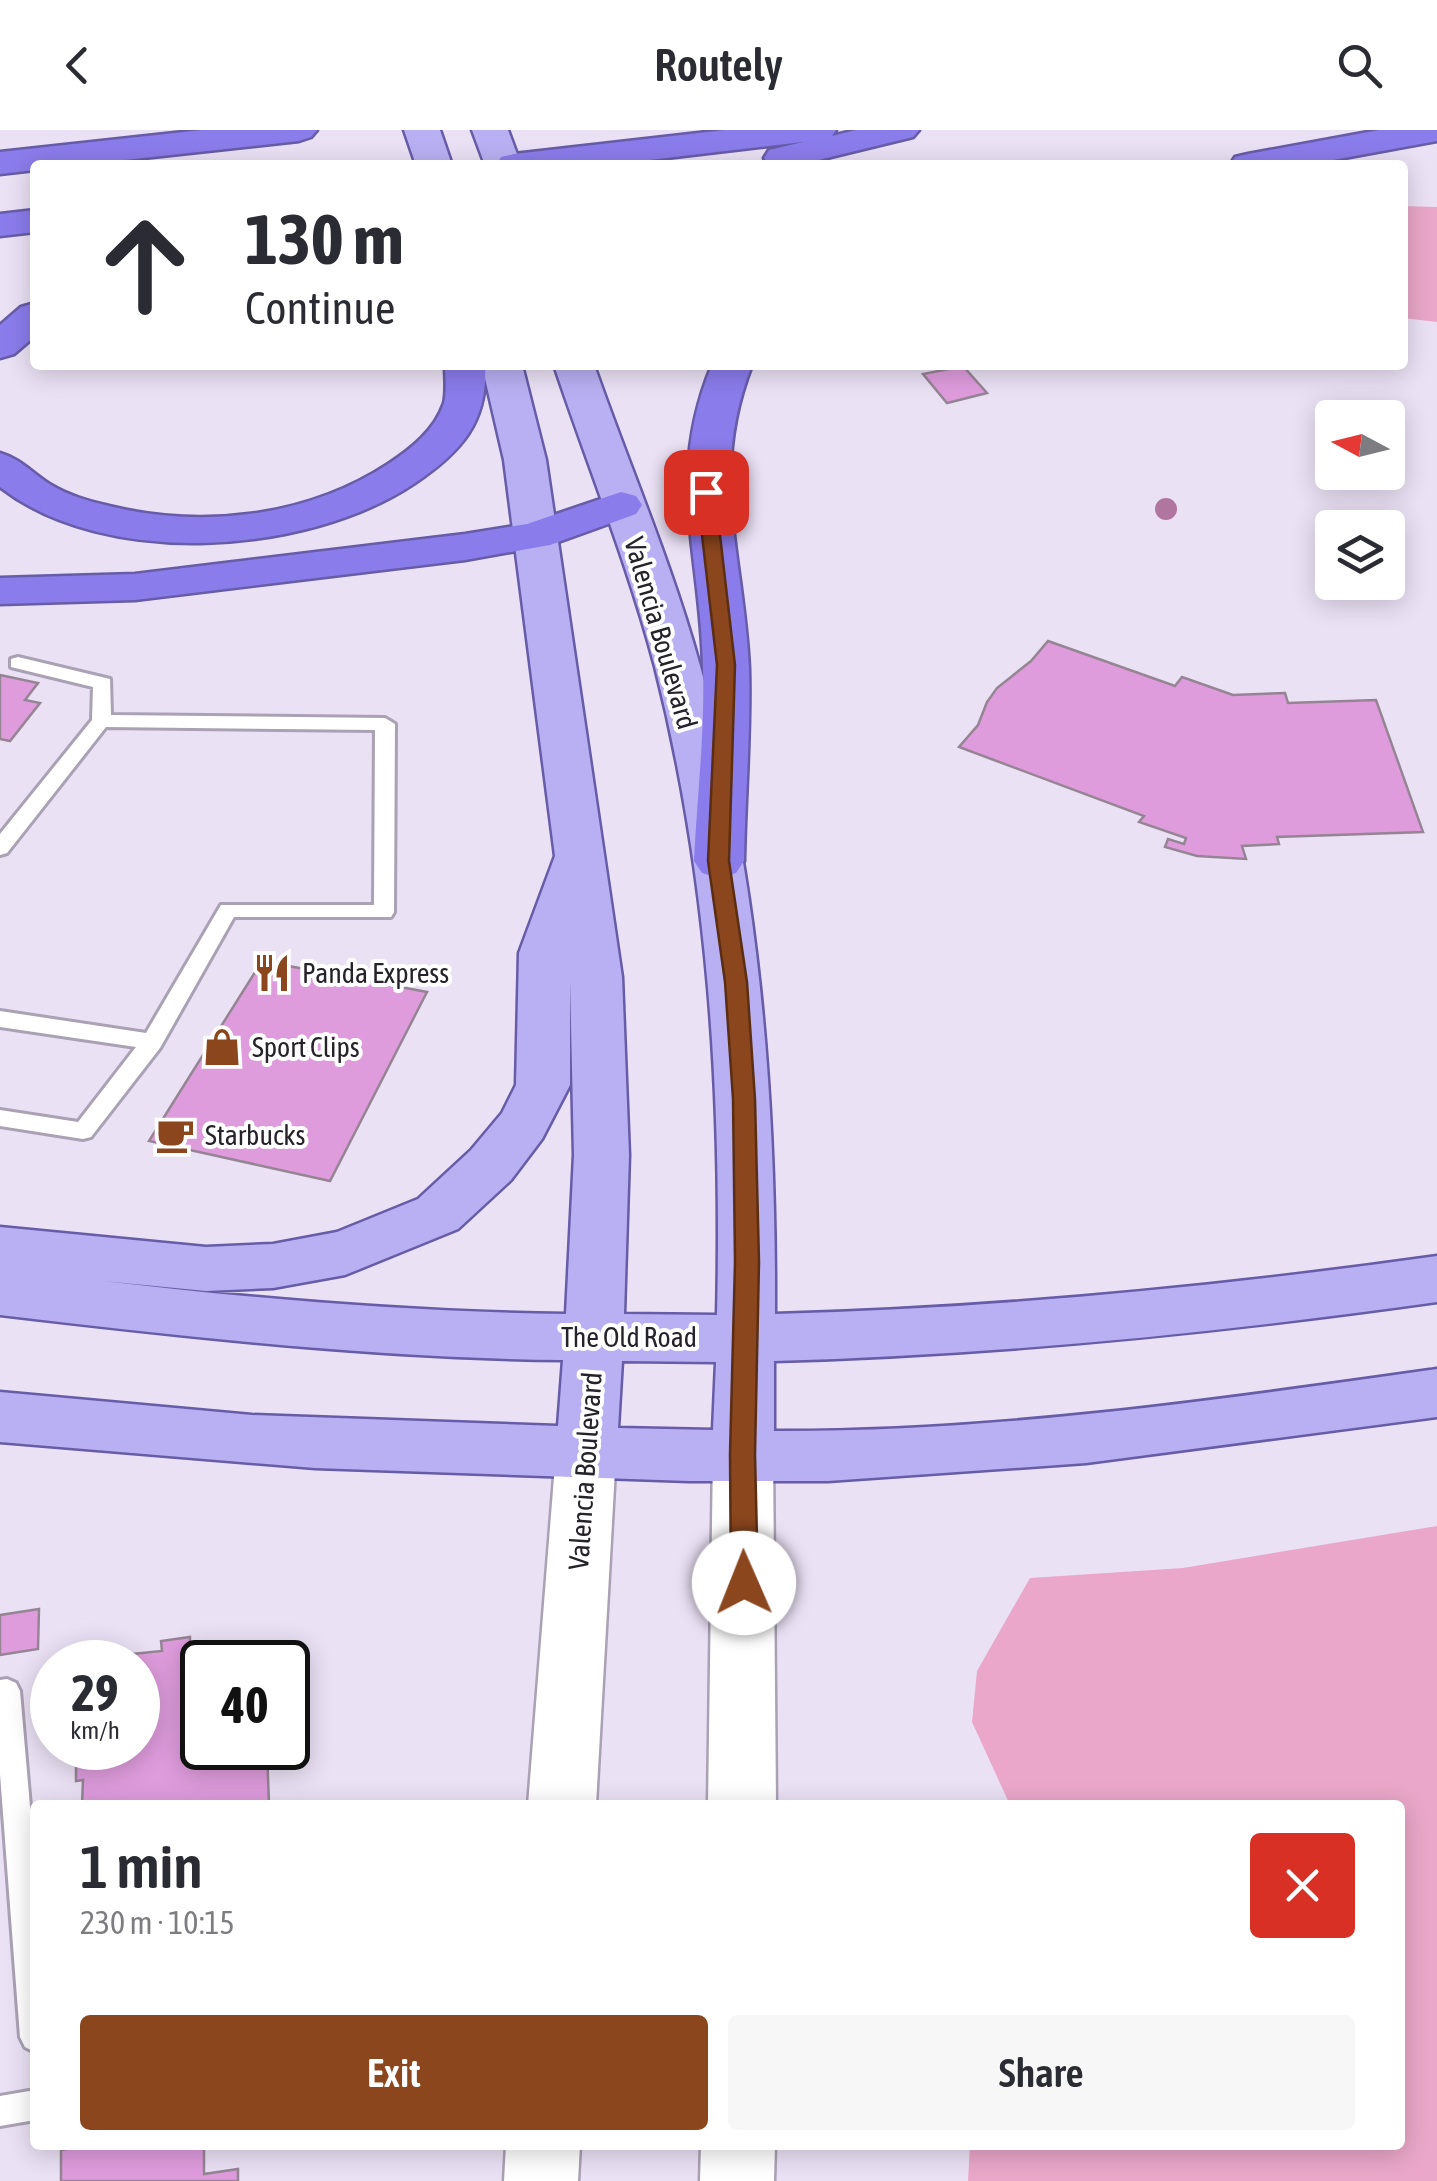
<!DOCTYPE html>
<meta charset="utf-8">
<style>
:root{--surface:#fff;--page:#f7f7f7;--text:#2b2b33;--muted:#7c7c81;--accent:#8b461d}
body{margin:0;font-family:"Asap Condensed",sans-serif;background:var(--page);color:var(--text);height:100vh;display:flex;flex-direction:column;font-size:38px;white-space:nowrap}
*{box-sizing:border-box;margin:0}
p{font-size:32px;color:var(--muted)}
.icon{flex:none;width:55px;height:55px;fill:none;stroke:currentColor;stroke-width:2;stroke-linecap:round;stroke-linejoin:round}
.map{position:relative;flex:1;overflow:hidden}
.details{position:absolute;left:30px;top:1670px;width:1375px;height:350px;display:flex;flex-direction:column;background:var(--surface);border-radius:10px;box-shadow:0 5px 25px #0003}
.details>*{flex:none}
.top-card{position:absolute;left:30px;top:30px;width:1378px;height:210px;border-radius:10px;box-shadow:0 5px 25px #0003;background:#fff;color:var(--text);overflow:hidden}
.needle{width:65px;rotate:277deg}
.fabs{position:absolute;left:1315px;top:270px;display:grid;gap:20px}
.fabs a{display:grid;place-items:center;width:90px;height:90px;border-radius:10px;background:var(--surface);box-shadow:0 5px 25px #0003;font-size:50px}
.speed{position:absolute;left:30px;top:1510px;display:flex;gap:20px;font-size:50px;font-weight:700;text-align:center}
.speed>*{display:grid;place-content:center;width:130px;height:130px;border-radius:50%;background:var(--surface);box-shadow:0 5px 25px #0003;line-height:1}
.speed small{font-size:25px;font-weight:400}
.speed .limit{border:5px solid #111;border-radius:15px;background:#fff;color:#111}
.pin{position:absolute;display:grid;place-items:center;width:85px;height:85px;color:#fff;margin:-42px;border-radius:20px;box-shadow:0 5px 15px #0006}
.me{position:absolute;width:110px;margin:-55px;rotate:359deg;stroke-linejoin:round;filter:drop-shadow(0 0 8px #0008)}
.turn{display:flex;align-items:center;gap:35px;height:210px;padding:0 50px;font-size:45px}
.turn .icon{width:130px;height:130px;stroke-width:2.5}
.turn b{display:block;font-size:70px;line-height:85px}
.round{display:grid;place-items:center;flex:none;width:105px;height:105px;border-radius:10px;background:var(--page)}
.head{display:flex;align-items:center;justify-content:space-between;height:170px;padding:0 50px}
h1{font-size:60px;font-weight:600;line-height:75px}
.primary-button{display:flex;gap:20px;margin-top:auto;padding:20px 50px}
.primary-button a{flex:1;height:115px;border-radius:10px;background:var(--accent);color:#fff;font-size:40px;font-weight:600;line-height:115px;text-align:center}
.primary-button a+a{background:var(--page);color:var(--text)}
header{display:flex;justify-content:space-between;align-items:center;height:130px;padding:0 50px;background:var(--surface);font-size:45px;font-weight:600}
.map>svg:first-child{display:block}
.green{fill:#eaa7c9}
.building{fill:#df9cdd;stroke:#958594;stroke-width:2.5}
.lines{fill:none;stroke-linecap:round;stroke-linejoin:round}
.lane-casing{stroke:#aaa1b4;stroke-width:6}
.secondary-casing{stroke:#aaa1b4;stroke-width:5}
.primary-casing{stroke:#675ca7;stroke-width:5}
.highway-casing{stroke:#675ca7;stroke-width:5}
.lane{fill:#fff;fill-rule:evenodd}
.secondary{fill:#fff;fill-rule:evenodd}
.primary{fill:#b9b0f3;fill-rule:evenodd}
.highway{fill:#8b7ceb;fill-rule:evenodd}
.tree{fill:#b076a0}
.route{fill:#8b461d;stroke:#5a2e13;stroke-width:2.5}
.labels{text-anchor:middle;stroke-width:8;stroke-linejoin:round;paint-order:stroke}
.street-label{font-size:28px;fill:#252229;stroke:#fff}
.poi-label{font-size:28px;fill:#252229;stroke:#fff;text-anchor:start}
</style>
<header><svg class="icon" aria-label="back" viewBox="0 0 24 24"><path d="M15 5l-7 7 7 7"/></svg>Routely<svg class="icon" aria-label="search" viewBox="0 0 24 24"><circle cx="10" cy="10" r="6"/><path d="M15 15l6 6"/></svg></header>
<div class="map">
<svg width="1437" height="2051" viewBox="0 0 1437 2051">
<rect width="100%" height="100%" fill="#ebe1f5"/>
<!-- green -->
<path class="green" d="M 1402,76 L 1437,77 L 1437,192 L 1403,188 Z
M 1437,1396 L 1437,2051 L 968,2051 L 970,2015 L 1400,2015 L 1400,1675 L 1010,1675 L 972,1592 L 977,1541 L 1030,1448 L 1183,1438 Z"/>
<!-- building -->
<path class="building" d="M 963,236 L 987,263 L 947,273 L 923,244 Z
M 1048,511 L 1175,556 L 1182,547 L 1233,565 L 1285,563 L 1288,573 L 1376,570 L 1423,702 L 1277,707 L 1279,714 L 1242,716 L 1246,729 L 1197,726 L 1165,717 L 1168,709 L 1184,714 L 1186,708 L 1139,692 L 1144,686 L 959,617 L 978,595 L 987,572 L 997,558 L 1031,531 Z
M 0,545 L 38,553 L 25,570 L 40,573 L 10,611 L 0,609 Z
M 262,831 L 427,862 L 330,1051 L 149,1011 Z
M 39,1479 L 38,1519 L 0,1525 L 0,1485 Z
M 190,1507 L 190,1519 L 243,1512 L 261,1523 L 261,1532 L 202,1532 L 202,1618 L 267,1618 L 269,1675 L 82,1675 L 83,1650 L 76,1651 L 76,1618 L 138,1618 L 138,1532 L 85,1532 L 103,1530 L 103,1527 L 162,1521 L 161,1511 Z
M 89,2015 L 204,2015 L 204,2044 L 238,2039 L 238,2051 L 61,2051 L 61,2020 Z"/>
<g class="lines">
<!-- lane casing -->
<g class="lane-casing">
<path id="lane" d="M 18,527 L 110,549 L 111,585 L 385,588 L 395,594 L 394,782 L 391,787 L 234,787 L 160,918 L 91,1007 L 83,1009 L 0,996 L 0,980 L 78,992 L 136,917 L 0,897 L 0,881 L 146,903 L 221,775 L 374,775 L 375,600 L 106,597 L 7,723 L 0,725 L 0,704 L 92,590 L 93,557 L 11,537 L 11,529 Z
M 7,1549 L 16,1553 L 20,1561 L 35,1734 L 35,1922 L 25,1917 L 20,1907 L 0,1644 L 0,1550 Z
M 35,1960 L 35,1990 L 0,1996 L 0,1966 Z"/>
</g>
<!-- secondary casing -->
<g class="secondary-casing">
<path id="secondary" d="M 586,1297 L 607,1304 L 616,1322 L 596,1675 L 528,1675 L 556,1322 L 565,1304 Z
M 743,1299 L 764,1306 L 773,1324 L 776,1675 L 708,1675 L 713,1324 L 722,1306 Z
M 506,2015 L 580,2015 L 578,2051 L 504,2051 Z
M 701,2015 L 775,2015 L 774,2051 L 700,2051 Z"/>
</g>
<!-- primary casing -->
<g class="primary-casing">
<path id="primary" d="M 404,0 L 440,0 L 452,35 L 416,35 Z
M 472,0 L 508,0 L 521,35 L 485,35 Z
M 482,235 L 522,235 L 546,330 L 622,847 L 629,1025 L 624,1184 L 717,1185 C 722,968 709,749 655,537 C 628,435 588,336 554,235 L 594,235 C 629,335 672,434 700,536 C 759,747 776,966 775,1184 C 997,1178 1217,1157 1437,1126 L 1437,1172 C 1216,1203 997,1225 774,1231 L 774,1301 C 996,1302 1218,1270 1437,1239 L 1437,1287 L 1086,1333 L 828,1351 L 689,1351 L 315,1338 L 0,1312 L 0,1262 L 252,1285 L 558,1296 L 563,1230 C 375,1228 187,1207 0,1185 L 0,1097 L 206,1117 L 273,1114 L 337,1102 L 418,1069 L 471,1020 L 502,983 L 516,955 L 519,823 L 555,726 L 504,330 ZM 570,851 L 574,1025 L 566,1184 C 412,1182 256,1169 103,1151 L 206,1161 L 273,1158 L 345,1145 L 458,1099 L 511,1050 L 542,1009 L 570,955 ZM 622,1231 L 716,1232 L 713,1300 L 618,1298 Z"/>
</g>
<!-- highway casing -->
<g class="highway-casing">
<path id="highway" d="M 202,0 L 317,0 L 311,7 L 299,11 L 79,35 L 35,35 L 35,40 L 0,44 L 0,22 Z
M 725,0 L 836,0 L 832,6 L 856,0 L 919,0 L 913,7 L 798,35 L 769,35 L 764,28 L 769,20 L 803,12 L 607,35 L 496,35 L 501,27 L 514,24 Z
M 1379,0 L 1437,0 L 1437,11 L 1306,35 L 1230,35 L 1235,27 L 1248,24 Z
M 35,80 L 35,102 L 0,106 L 0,84 Z
M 35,173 L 35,206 L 14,224 L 0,228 L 0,195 L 21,177 Z
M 445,235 L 485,235 C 488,292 461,322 415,353 C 308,425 105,439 0,357 L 0,323 C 21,329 33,344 51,355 C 69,366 89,371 109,376 C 203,399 307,387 388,334 C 411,319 435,300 444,273 C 447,261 445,248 445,235 Z
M 712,235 L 752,235 C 708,346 744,427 749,538 C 751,603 745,667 744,731 L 736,743 L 719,748 L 702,743 L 694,731 C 697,667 705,603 703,538 C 701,424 665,348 712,235 Z
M 621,362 L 636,366 L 642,375 L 636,384 L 550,415 L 465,430 L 135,470 L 0,474 L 0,448 L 135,444 L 465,404 L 527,394 Z"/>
</g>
<!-- lane -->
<use href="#lane" class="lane"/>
<!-- secondary -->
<use href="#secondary" class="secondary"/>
<!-- primary -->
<use href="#primary" class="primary"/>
<!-- highway -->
<use href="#highway" class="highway"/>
</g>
<!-- trees -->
<circle class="tree" cx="1166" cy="379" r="11"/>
<!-- route -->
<path class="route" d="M 706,357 L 715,362 L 735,535 L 729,731 L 747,852 L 755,969 L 759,1132 L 755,1324 L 758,1453 L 754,1461 L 744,1464 L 735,1461 L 731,1453 L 730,1324 L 735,1132 L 733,969 L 725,852 L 708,731 L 717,535 L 697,362 Z"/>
<!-- icons -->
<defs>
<g id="restaurant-bare" transform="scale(3)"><path d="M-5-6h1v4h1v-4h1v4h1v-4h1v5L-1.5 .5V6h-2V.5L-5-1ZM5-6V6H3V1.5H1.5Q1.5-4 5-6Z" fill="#8b461d" stroke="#fff" stroke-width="2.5" paint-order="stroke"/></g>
<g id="shop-bare" transform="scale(3)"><path d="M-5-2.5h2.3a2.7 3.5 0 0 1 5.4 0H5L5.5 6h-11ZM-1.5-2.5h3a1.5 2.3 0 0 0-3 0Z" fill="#8b461d" stroke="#fff" stroke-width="2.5" paint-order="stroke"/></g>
<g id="cafe-bare" transform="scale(3)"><path d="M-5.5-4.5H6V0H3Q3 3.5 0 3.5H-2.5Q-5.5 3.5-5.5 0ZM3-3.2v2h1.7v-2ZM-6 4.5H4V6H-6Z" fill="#8b461d" stroke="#fff" stroke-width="2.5" paint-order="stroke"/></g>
</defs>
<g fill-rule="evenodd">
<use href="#restaurant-bare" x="272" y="843"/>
<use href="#shop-bare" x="222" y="917"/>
<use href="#cafe-bare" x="175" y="1005"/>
</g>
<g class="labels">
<!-- street labels -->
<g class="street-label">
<text transform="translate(661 503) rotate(74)" y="10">Valencia Boulevard</text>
<text x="629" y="1217">The Old Road</text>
<text transform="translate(585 1341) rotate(-86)" y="10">Valencia Boulevard</text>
</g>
<!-- poi labels -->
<g class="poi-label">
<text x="302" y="853">Panda Express</text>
<text x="252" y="927">Sport Clips</text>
<text x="205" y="1015">Starbucks</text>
</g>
</g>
</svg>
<div class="fabs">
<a><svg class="needle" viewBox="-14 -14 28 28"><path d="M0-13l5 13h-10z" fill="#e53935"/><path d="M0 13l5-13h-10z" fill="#7c7c81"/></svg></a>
<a><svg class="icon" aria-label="layers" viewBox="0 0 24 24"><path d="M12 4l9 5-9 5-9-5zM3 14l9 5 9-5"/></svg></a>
</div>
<div class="speed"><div>29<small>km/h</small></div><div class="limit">40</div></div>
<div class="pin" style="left:706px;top:362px;background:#d93025"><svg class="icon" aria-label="arrive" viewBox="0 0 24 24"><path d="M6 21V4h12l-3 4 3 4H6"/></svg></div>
<svg class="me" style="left:744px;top:1453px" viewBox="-20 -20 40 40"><circle r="19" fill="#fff"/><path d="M0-13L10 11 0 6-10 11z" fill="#8b461d"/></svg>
<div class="top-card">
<div class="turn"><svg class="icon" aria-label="ahead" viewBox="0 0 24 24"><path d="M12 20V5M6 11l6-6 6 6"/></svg><div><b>130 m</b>Continue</div></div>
</div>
<section class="details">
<div class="head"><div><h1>1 min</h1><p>230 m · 10:15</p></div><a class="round" style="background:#d93025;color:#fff"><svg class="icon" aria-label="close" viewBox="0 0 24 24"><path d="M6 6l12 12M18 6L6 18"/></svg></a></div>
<div class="primary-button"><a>Exit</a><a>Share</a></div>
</section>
</div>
